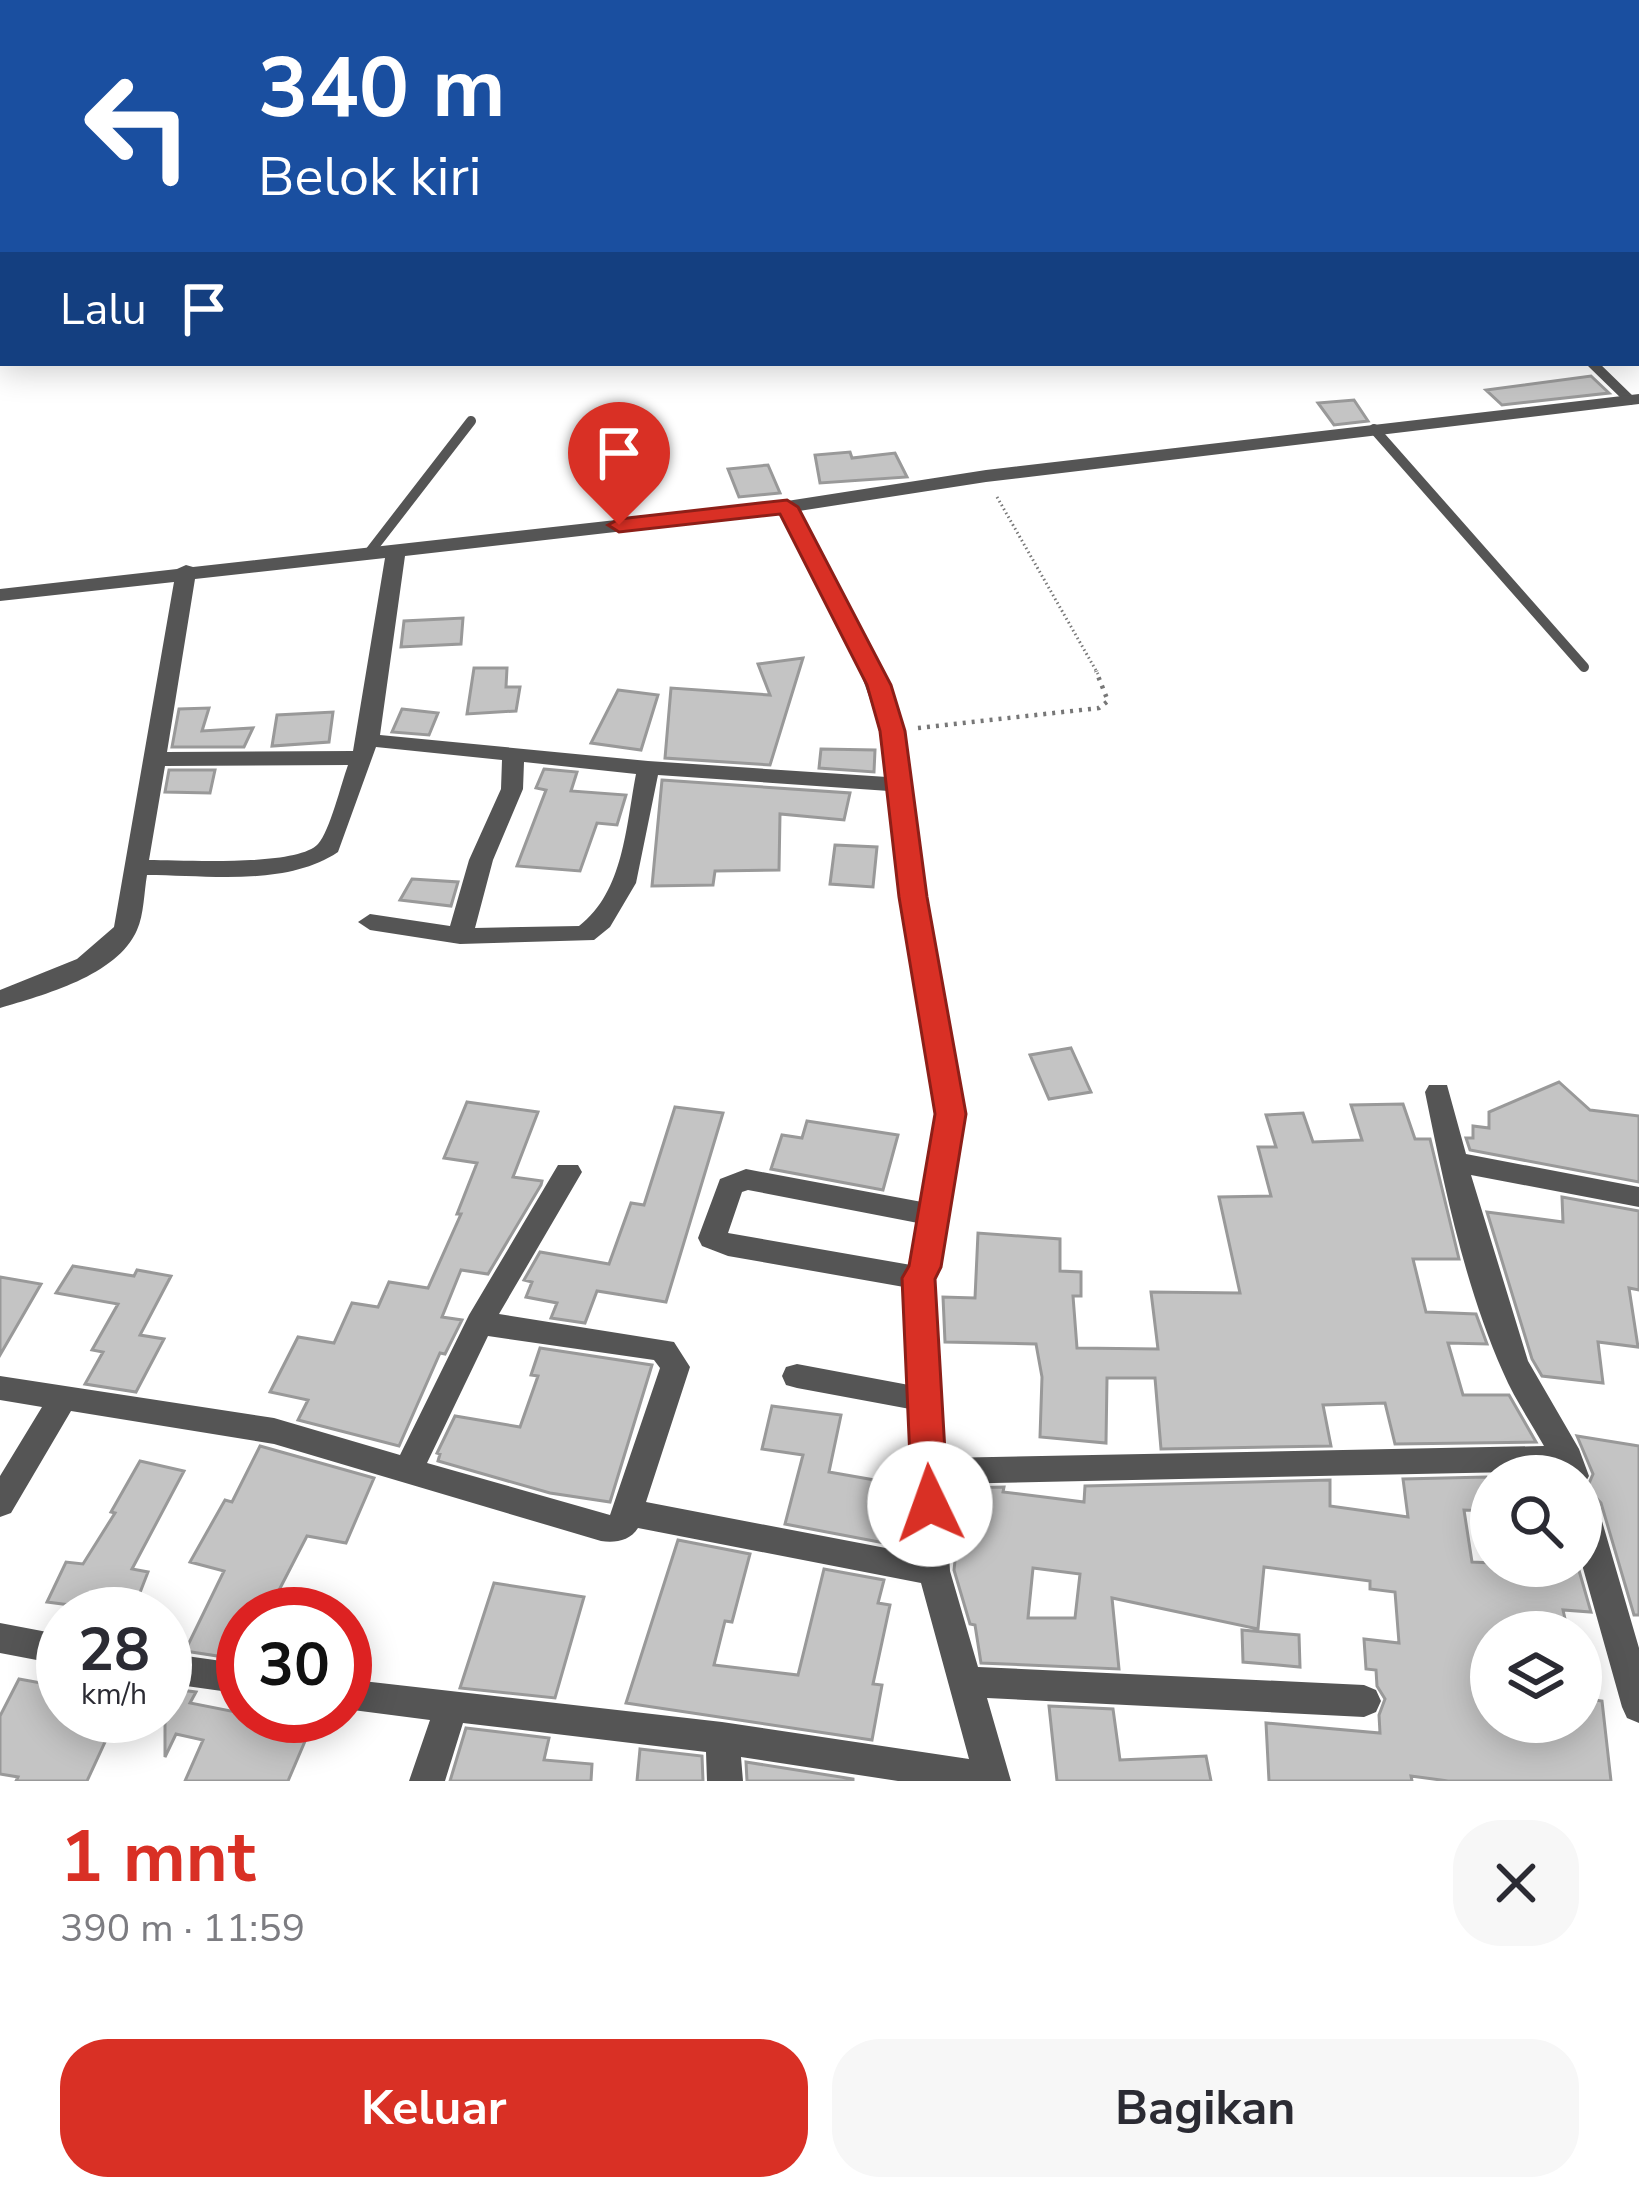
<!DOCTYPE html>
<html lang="id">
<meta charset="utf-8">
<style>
:root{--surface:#fff;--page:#f7f7f7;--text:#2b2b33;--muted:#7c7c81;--accent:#d93025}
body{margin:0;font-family:"Nunito Sans",sans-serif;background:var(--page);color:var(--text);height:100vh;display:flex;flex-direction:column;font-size:45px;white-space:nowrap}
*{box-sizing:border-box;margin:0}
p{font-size:39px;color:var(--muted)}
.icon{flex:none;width:66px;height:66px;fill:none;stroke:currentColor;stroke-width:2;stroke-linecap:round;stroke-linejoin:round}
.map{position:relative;height:1781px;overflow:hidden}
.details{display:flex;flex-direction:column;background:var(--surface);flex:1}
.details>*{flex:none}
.guide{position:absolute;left:0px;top:0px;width:1641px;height:366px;box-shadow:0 6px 30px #0003;background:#1a4fa0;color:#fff;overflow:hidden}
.tools{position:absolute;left:1470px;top:1455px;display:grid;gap:24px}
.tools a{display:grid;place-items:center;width:132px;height:132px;border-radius:50%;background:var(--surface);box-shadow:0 6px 30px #0003;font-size:60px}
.speed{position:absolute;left:36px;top:1587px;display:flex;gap:24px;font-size:60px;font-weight:700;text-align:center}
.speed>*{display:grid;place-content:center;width:156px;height:156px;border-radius:50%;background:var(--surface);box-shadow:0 6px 30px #0003;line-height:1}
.speed small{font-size:30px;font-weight:400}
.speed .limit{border:18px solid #d22;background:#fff;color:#111}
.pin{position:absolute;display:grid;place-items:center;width:102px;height:102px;color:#fff;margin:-123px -51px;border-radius:50% 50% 50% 0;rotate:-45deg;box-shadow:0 0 12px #0007}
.pin .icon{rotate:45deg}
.me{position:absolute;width:132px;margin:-66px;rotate:357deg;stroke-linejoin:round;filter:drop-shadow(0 0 9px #0008)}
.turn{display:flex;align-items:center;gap:42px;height:252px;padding:0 60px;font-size:54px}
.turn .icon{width:156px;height:156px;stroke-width:2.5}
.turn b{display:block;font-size:84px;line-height:102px}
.then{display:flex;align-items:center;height:114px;padding:0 60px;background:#0003;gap:24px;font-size:45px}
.round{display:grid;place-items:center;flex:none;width:126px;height:126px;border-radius:48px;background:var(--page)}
.headline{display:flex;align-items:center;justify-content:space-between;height:204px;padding:0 60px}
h1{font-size:72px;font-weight:700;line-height:90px;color:var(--accent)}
.primary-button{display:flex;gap:24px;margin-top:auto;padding:24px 60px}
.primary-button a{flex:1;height:138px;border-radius:48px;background:var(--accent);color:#fff;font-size:48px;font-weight:700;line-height:138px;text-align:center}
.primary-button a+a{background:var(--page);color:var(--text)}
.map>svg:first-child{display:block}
.building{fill:#c4c4c4;stroke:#999;stroke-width:3;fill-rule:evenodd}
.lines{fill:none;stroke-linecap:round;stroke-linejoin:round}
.path-far1{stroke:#777;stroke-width:3;stroke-dasharray:1.5 3;stroke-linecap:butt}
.path{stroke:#777;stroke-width:4.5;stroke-dasharray:3 6;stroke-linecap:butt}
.service{stroke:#555;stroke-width:10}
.minor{fill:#555;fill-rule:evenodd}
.route{fill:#d93025;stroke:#8d1f18;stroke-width:3}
</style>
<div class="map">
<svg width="1639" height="1781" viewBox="0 0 1639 1781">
<rect width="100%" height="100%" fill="#fff"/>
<!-- building -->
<path class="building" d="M 1591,376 L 1609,393 L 1502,405 L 1486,390 Z
M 1354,400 L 1368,421 L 1334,425 L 1318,403 Z
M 850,452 L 852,458 L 895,453 L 907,477 L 820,483 L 815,455 Z
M 768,465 L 780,493 L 739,497 L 728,469 Z
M 463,618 L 461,644 L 401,647 L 404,621 Z
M 803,658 L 770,765 L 665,758 L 671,688 L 770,695 L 758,664 Z
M 474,668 L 507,668 L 506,687 L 520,687 L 516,711 L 467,714 Z
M 618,690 L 658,695 L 641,750 L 591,743 Z
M 209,708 L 202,731 L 253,728 L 244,747 L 172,747 L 179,709 Z
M 402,709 L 438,713 L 429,735 L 392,732 Z
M 333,712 L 329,742 L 272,746 L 277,715 Z
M 821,749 L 875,750 L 874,772 L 819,768 Z
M 544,769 L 577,772 L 571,791 L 626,795 L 617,825 L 597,823 L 580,871 L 517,866 L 546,790 L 536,788 Z
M 169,770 L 215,770 L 210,793 L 165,792 Z
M 662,780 L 850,793 L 844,820 L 780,814 L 779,870 L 715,871 L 713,885 L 652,886 Z
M 835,845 L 877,847 L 873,887 L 830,884 Z
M 412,879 L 458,882 L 451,906 L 400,900 Z
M 1071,1048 L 1091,1092 L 1049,1099 L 1030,1055 Z
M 1559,1082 L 1590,1110 L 1639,1116 L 1639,1182 L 1470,1150 L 1466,1138 L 1473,1138 L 1473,1126 L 1489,1128 L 1489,1112 Z
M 467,1102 L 538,1112 L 513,1177 L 542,1181 L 541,1185 L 488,1274 L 461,1270 L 442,1317 L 462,1320 L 445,1354 L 440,1353 L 399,1446 L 298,1420 L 308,1400 L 270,1392 L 298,1337 L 334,1343 L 352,1303 L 378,1307 L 389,1282 L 428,1288 L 461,1214 L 457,1214 L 477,1163 L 444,1158 Z
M 1403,1104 L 1415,1139 L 1430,1139 L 1459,1259 L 1413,1259 L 1426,1312 L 1476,1314 L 1487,1344 L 1448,1343 L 1463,1395 L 1509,1395 L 1536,1442 L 1395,1444 L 1385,1403 L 1323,1405 L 1331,1446 L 1161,1449 L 1155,1378 L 1107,1378 L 1106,1443 L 1040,1437 L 1042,1377 L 1036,1344 L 945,1342 L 943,1297 L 975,1298 L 978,1233 L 1060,1239 L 1060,1271 L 1081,1272 L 1081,1296 L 1073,1296 L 1077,1348 L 1158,1349 L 1151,1292 L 1240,1293 L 1219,1197 L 1271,1196 L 1258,1147 L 1276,1147 L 1266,1115 L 1303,1113 L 1313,1142 L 1362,1140 L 1351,1105 Z
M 675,1107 L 723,1113 L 666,1302 L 597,1291 L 585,1323 L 551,1318 L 557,1303 L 526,1297 L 532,1282 L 524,1280 L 540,1252 L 609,1264 L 631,1203 L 644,1205 Z
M 807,1121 L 898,1135 L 883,1190 L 771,1169 L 782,1135 L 802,1138 Z
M 1562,1197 L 1639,1211 L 1639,1290 L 1629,1288 L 1638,1347 L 1598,1342 L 1603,1383 L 1542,1376 L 1532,1359 L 1487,1212 L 1563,1222 Z
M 73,1266 L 134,1276 L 137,1270 L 171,1276 L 140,1335 L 164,1339 L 136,1392 L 85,1384 L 103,1352 L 92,1350 L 118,1304 L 56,1293 Z
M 0,1277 L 41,1284 L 0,1355 Z
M 540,1348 L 652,1365 L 610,1502 L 550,1493 L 438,1461 L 440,1454 L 437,1453 L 455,1416 L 520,1427 L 538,1376 L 531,1375 Z
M 772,1406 L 841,1415 L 829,1472 L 909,1486 L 900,1546 L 785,1524 L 803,1455 L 762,1449 Z
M 1577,1436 L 1639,1446 L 1639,1615 L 1634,1615 L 1601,1503 L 1587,1488 L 1593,1474 Z
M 260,1446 L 374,1478 L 346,1543 L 307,1536 L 276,1596 L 315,1604 L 313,1614 L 243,1614 L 243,1646 L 237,1659 L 185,1651 L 224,1571 L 190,1562 L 225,1500 L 232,1502 Z
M 140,1461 L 184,1471 L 132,1569 L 148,1572 L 132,1613 L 47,1602 L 66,1562 L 83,1564 L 115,1513 L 111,1512 Z
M 1486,1477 L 1491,1511 L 1464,1510 L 1472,1562 L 1578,1567 L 1591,1612 L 1563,1610 L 1568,1632 L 1491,1632 L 1491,1722 L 1581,1722 L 1581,1698 L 1602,1701 L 1611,1781 L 1448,1781 L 1411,1776 L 1412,1781 L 1269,1781 L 1266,1723 L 1380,1733 L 1379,1715 L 1385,1699 L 1377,1686 L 1376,1670 L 1366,1669 L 1364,1639 L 1399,1643 L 1395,1592 L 1370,1589 L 1370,1581 L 1264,1567 L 1258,1629 L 1112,1598 L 1119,1669 L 981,1663 L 975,1625 L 970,1624 L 954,1570 L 963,1488 L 1004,1487 L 1003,1492 L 1084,1502 L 1085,1486 L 1330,1480 L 1330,1506 L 1408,1517 L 1403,1479 ZM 1033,1568 L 1080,1574 L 1075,1618 L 1028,1618 Z
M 678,1540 L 750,1554 L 732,1622 L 725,1621 L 714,1665 L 798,1675 L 824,1569 L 884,1580 L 878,1603 L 890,1605 L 873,1684 L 882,1685 L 872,1740 L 626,1703 Z
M 494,1583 L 584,1597 L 555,1698 L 460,1688 Z
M 1242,1630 L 1299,1635 L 1300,1667 L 1243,1662 Z
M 19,1679 L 63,1687 L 63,1716 L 117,1716 L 87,1781 L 16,1781 L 18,1777 L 0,1774 L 0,1716 Z
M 165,1688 L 196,1692 L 190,1703 L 311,1727 L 288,1781 L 185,1781 L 203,1740 L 176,1734 L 165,1757 Z
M 1049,1706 L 1113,1709 L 1120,1760 L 1206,1756 L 1211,1781 L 1057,1781 Z
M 466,1728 L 549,1738 L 544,1760 L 592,1764 L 591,1781 L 450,1781 Z
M 640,1749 L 702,1756 L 703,1781 L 637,1781 Z
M 746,1762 L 853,1779 L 853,1781 L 747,1781 Z"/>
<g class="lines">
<!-- path-far1 -->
<path class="path-far1" d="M 997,497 L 1098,674"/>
<!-- path -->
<path class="path" d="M 918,728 L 1099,708 L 1108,701 L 1096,671"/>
<!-- service -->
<path class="service" d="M 1592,363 L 1630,400
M 1374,429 L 1584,667
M 369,553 L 471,421"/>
<!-- minor -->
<path class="minor" d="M 768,0 L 780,0 L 780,3 L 768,3 Z
M 1434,0 L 1451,0 L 1453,3 L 1436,3 Z
M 3,214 L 3,224 L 0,225 L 0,215 Z
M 1639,394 L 1639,404 L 986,482 L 799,511 L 890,685 L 904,731 L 925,897 L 963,1114 L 939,1267 L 932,1279 L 943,1458 L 1544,1446 C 1530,1421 1514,1398 1503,1372 C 1464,1284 1444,1185 1425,1092 L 1429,1085 L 1447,1085 L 1466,1154 L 1639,1187 L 1639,1207 L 1471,1175 L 1528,1361 L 1579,1449 L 1589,1476 L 1584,1485 L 1581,1486 L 1581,1476 L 1557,1476 L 1556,1471 L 945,1484 L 950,1571 L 978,1667 L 1364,1685 L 1376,1690 L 1381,1701 L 1376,1712 L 1364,1717 L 987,1698 L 1011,1781 L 898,1781 L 741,1757 L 743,1781 L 707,1781 L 706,1752 L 463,1723 L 445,1781 L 409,1781 L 430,1720 L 345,1709 L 345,1679 L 722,1722 L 969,1759 L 921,1583 L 638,1528 C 630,1541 615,1543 601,1541 L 274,1444 L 71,1411 L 11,1513 L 0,1517 L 0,1476 L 42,1407 L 0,1400 L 0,1376 L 274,1418 L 400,1455 L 469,1315 L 558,1165 L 578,1165 L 582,1172 L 499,1314 L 674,1342 L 690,1367 L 646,1502 L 917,1554 L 910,1409 L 797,1388 L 786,1385 L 782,1376 L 786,1367 L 797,1364 L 909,1385 L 904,1287 L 728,1256 L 702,1246 L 698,1238 L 720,1179 L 746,1169 L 922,1202 L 937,1114 L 901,897 L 889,791 L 658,775 L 636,883 L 610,927 L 594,940 L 460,944 L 370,930 L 358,922 L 370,914 L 450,926 L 469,860 L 501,789 L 502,760 L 376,747 L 338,852 C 286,887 207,875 147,875 C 144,892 144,915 137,930 C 117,976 43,995 0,1008 L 0,990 L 77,959 L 114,927 L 174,582 L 0,601 L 0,589 L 177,569 L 186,565 L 193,567 L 787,501 L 986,470 ZM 781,513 C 826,602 876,677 887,777 L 648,761 L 380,735 L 405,556 ZM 385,558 L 353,751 L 167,752 L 195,579 ZM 524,762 L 636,774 C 626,825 624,892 579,926 L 475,928 L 493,860 L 523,789 ZM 348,765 C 341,784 330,831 318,844 C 297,867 182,860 149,860 L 165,766 ZM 748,1190 L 918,1223 L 911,1265 L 728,1233 L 742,1192 ZM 488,1336 L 654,1360 L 660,1368 L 610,1515 L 427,1463 Z
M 1581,1491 L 1592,1495 L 1597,1504 L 1639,1648 L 1639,1723 L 1627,1718 L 1622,1707 L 1581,1561 Z
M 0,1623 L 63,1635 L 63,1665 L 0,1653 Z
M 165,1653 L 243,1664 L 243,1694 L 165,1683 Z"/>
</g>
<!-- route -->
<path class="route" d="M 787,500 L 798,507 L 891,685 L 905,731 L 927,897 L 966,1114 L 941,1267 L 935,1279 L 948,1504 L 943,1515 L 930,1519 L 918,1515 L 912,1504 L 902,1278 L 909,1266 L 935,1114 L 899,897 L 880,731 L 867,685 L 780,514 L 619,532 L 608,525 L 619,519 Z"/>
</svg>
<div class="tools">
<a><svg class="icon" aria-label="search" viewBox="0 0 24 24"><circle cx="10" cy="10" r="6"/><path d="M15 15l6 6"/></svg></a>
<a><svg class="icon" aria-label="layers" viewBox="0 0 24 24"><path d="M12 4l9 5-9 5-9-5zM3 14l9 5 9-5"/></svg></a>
</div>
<div class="speed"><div>28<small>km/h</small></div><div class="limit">30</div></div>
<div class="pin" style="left:619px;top:525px;background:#d93025"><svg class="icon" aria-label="arrive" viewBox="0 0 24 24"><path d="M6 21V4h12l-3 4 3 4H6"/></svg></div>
<svg class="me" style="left:930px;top:1504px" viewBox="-20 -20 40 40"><circle r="19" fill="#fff"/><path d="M0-13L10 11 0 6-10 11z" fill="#d93025"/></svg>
<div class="guide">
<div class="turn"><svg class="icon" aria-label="left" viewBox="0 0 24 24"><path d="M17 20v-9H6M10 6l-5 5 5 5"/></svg><div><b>340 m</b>Belok kiri</div></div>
<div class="then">Lalu<svg class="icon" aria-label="arrive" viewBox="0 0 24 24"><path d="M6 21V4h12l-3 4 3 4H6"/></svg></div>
</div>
</div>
<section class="details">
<div class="headline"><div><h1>1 mnt</h1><p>390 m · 11:59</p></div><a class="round"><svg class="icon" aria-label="close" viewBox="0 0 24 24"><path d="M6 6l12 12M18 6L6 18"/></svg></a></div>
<div class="primary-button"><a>Keluar</a><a>Bagikan</a></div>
</section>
